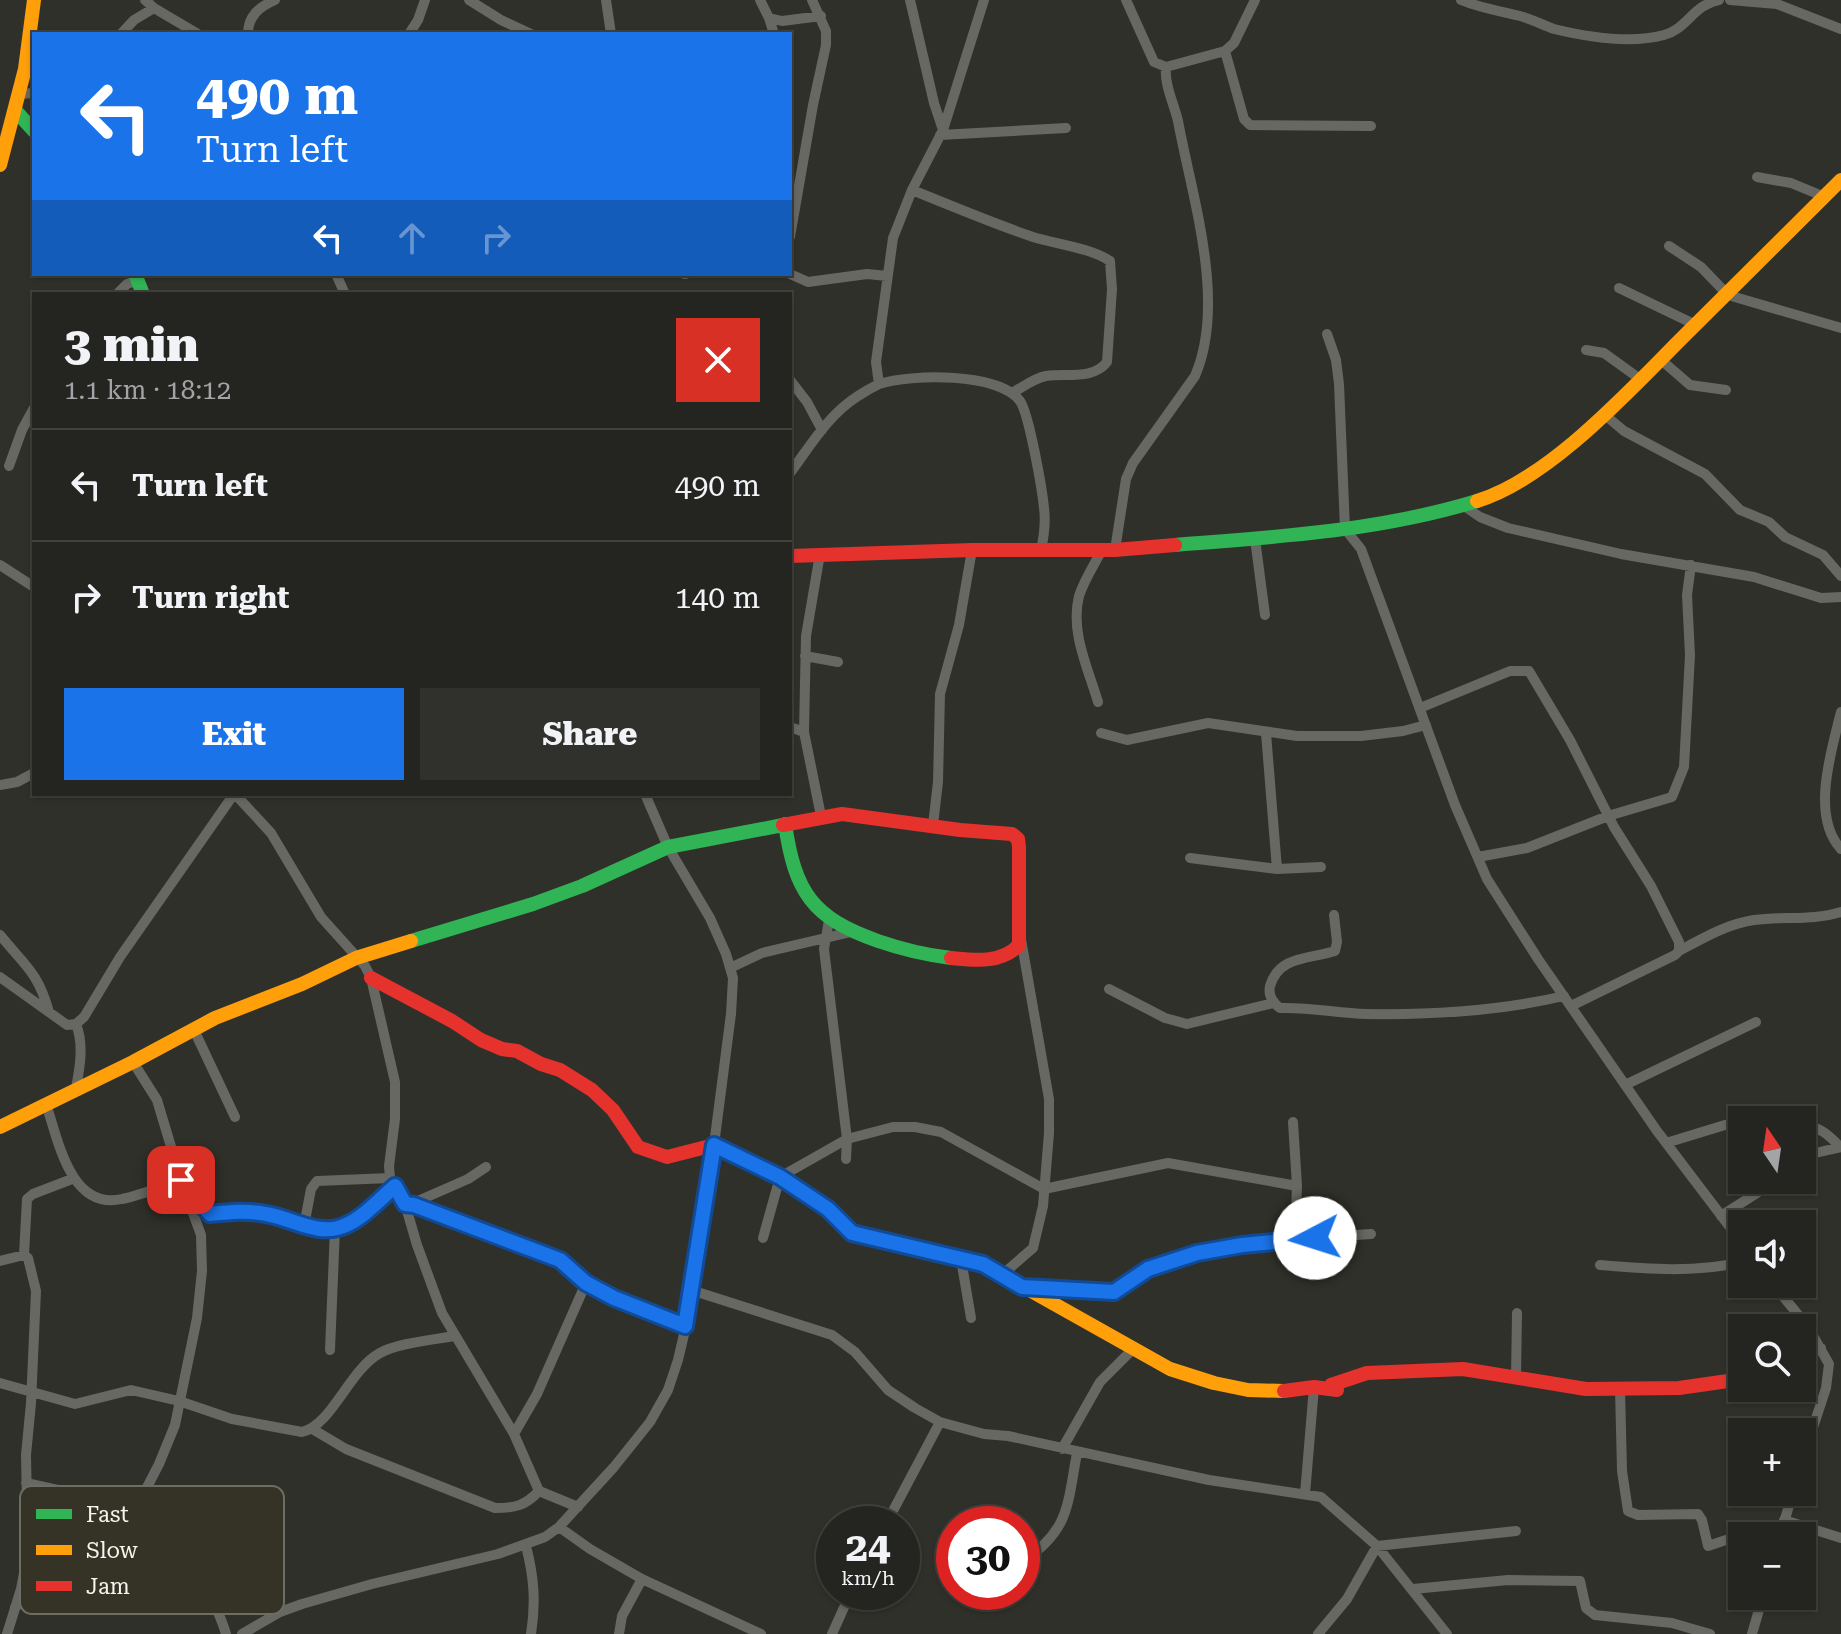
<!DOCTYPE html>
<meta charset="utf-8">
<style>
:root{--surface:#242420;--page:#30302d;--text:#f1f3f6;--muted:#a3a4a5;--line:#41413e;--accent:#1a73e8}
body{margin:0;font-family:"Roboto Serif",serif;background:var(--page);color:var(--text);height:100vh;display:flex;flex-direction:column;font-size:30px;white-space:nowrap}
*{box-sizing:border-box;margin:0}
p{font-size:26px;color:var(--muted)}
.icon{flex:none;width:44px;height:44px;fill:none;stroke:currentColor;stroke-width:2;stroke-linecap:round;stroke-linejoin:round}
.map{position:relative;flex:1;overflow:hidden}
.panel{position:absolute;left:32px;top:292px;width:760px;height:504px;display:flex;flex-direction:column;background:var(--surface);border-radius:0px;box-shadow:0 2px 6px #0004,0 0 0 2px var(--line)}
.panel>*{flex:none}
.banner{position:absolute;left:32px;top:32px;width:760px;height:244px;border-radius:0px;box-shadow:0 2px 6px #0004,0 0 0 2px var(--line);background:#1a73e8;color:#fff;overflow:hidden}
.needle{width:52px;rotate:347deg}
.buttons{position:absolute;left:1728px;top:1106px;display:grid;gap:16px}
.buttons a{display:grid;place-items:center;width:88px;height:88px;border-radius:0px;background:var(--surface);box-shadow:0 2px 6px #0004,0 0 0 2px var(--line);font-size:40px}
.speed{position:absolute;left:816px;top:1506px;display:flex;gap:16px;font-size:40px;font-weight:700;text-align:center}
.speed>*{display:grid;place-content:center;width:104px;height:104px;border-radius:50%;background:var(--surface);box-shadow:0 2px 6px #0004,0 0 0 2px var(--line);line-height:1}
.speed small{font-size:20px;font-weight:400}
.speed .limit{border:12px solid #d22;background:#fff;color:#111}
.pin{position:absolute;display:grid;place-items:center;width:68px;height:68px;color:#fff;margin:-34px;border-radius:16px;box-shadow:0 4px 12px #0006}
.me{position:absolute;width:88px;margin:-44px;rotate:265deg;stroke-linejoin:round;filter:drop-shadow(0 0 6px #0008)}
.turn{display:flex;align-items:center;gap:28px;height:168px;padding:0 32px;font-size:36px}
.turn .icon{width:104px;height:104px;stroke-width:2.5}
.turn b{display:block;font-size:56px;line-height:68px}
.lanes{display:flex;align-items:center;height:76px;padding:0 32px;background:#0003;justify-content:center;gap:40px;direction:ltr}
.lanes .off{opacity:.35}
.round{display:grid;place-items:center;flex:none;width:84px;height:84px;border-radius:0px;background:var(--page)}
.summary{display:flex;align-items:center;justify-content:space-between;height:136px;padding:0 32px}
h1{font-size:48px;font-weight:800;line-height:60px}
.action{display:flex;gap:16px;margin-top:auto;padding:16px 32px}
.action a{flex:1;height:92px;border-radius:0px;background:var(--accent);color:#fff;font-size:32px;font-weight:800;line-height:92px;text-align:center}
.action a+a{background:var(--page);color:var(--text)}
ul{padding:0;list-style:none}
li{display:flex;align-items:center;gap:24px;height:112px;padding:0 32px;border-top:2px solid var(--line)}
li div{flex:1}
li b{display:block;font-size:30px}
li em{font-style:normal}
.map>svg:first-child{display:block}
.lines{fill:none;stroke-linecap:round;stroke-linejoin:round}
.street{stroke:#676763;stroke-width:10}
.fast{stroke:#30b455;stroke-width:14}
.slow{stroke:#ff9f0a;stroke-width:14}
.jam{stroke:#e5322d;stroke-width:14}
.route-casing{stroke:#114b97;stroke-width:20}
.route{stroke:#1a73e8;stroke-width:14}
.key{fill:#343326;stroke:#6e6d62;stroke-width:2}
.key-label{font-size:22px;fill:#f5f5ed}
</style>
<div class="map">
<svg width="1841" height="1634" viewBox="0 0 1841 1634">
<rect width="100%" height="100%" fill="#30302a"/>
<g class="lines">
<!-- street -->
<path class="street" d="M 145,0 L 154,8 L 198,34
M 469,0 L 501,20 L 531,34
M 606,0 L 611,34
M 760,0 L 769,18 L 782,21 L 821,16
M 910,0 L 934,103 L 943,130
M 1126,0 L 1154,62 L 1166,67 L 1225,51 L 1234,43 L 1255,0
M 1461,0 C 1480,8 1499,11 1520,16 C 1532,19 1542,25 1554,29 C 1587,37 1631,44 1664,35 C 1687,29 1693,5 1719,0
M 1730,0 L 1777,4 L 1841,29
M 769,18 L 774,34
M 121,34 L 134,20 L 154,8
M 248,34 C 248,16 259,7 275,0
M 409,34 L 418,20 L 425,0
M 1225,51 L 1244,119 L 1250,125 L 1371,126
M 19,94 L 34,93
M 940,135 L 1066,128
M 1757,177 L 1791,183 L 1825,197
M 912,190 C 952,206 992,223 1033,237 C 1056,244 1091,248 1110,261 L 1112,289 L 1107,362 C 1093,380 1067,373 1046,376 C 1034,378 1023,387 1012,393
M 790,237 L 813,105 L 826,45 L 826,31 L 812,0
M 1669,246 L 1701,267 L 1728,295 L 1841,328
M 336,274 L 345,294
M 684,274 L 686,274
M 790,274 L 808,282 L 867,274 L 887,276
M 1619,288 L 1696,325
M 117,294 L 127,284 L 138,280
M 1327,334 L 1336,360 L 1339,384 L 1345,529 L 1361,549 L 1455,805 L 1487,879 L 1538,959 L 1657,1131 L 1742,1243
M 1586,350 L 1604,353 L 1640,379
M 1660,359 L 1690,385 L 1726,390
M 790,380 L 807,402 L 822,430
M 879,384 L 876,362 L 893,238 L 912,190 L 943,130 L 984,0
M 1605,415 L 1624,431 L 1705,474 L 1740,510 L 1769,522 L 1785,537 L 1823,555 L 1841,576
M 9,466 L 22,430 L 34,408
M 790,473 C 811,445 828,415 858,396 C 864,392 873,387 879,384 C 911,374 999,372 1020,401 C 1029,414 1042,488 1044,508 C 1046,522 1044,536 1041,550
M 1464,506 L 1480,517 L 1508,528 L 1621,554 L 1754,577 L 1821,598 L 1841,597
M 1255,539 L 1265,615
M 1115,550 L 1126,479 L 1133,463 L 1195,376 C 1227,302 1192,197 1178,121 C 1174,104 1164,84 1166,67
M 0,565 L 34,587
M 805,656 L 838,662
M 1098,702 C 1088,668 1070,632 1079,596 C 1084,580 1094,565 1102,550
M 1420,708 L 1510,671 L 1529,671 L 1570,740 L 1614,827 L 1651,886 L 1679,942 L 1679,951 L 1675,955 L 1571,1006
M 1841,712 C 1832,749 1810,816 1841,849
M 790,727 L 804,732 L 821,816
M 804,732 L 806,636 L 820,554
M 1101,733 L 1127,740 L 1208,723 L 1297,736 L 1361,736 L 1403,731 L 1426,725
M 0,785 L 17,782 L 34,773
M 235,794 L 271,833 L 321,917 L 365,966 L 371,978 L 395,1082 L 395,1119 L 389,1166 L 390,1178 L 405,1204 L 417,1245 L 442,1313 L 514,1434 L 539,1491 L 578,1507
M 933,825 L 938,782 L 940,694 L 959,625 L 972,550
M 1478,857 L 1527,848 L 1608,816 L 1672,797 L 1684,767 L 1690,655 L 1687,595 L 1691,565
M 1190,858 L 1277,869 L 1266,733
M 1277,869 L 1321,867
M 1334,915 L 1337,942 L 1335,951 C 1311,959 1279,955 1270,986 C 1268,995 1272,1002 1280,1008 C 1309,1007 1337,1013 1366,1014 C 1432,1015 1500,1011 1564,996
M 829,920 L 824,949 L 847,1139 L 846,1159
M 0,935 C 25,966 38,972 49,1012
M 1679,951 C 1703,938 1727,924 1754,920 C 1784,916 1812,921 1841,912
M 730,968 L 762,953 L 851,932
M 0,977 L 67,1025 L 76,1024 L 84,1017 L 120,957 L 234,794
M 1109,989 L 1165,1018 L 1187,1024 L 1273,1003
M 194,1030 L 235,1117
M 133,1062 L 157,1100 L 181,1180 L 210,1214 C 229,1212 247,1210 267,1214 C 292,1218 320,1238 346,1225 C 364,1216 380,1199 395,1186
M 1625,1085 L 1756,1022
M 76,1088 C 80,1067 84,1044 76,1024
M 46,1104 C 58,1139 70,1211 122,1199 C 142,1195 162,1186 181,1180 L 201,1235 L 202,1271 L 197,1318 L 175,1425 L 159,1464 L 142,1497
M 1293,1122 L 1297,1186 L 1295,1239
M 1802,1125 C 1820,1127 1828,1134 1840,1147
M 1666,1143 L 1725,1125 L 1742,1123
M 1802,1162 L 1815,1153 L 1841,1147
M 411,1204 L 468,1179 L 486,1167
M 414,1205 L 560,1260 L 586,1283 L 614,1298 L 685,1326
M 1721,1216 L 1777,1180
M 304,1226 L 311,1189 L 317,1181 L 390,1178
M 763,1238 L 780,1177 L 847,1139 L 893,1127 L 915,1127 L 941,1132 L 1044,1189 L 1168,1163 L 1297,1186
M 24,1255 L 27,1199 L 33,1194 L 72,1179
M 961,1259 L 971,1318
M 0,1261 L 24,1255 L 28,1258 L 36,1291 L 31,1403 L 26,1455 L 28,1552 L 21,1589 L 7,1634
M 1600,1265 C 1647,1269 1696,1273 1742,1262
M 1003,1274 L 1033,1248 L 1043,1206 L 1049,1133 L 1049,1099 L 1021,939
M 1773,1284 L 1808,1327 L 1829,1364 L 1826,1388 L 1802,1461
M 1028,1287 L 1114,1292 L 1148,1269 L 1197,1253 L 1295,1239 L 1371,1234
M 691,1290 L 832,1335 L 855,1352 L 888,1390 L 915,1408 L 940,1422 L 984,1434 L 1008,1436 L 1209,1480 L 1321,1497 L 1377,1546 L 1447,1634
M 330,1350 L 335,1228
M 1802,1357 L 1821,1348
M 1516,1376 L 1517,1313
M 0,1383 L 75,1404 L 131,1390 L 179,1401 L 232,1419 L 302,1432 C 332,1425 349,1370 380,1353 C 398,1343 433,1340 454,1336
M 1620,1389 L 1622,1471 L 1628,1511 L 1638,1515 L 1698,1514 L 1702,1520 L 1708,1546 L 1726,1540 L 1742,1541
M 314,1430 L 346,1449 L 495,1508 C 515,1508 525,1506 539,1491
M 514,1434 L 537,1394 L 586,1283
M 1062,1449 L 1100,1382 L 1133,1349
M 26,1483 L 85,1496
M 1305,1494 L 1314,1387
M 1784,1520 L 1841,1538
M 886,1524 L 940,1422
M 559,1527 L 590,1549 L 642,1579 L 761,1634
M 1780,1536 L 1793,1492
M 526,1546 C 534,1577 536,1602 531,1634
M 1022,1562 C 1070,1530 1067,1506 1077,1453
M 1413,1589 L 1508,1580 L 1580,1581 L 1586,1608 L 1595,1615 L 1672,1623 L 1710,1634
M 15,1607 C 44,1587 76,1568 101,1543 C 115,1530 128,1505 142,1497 C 171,1508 217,1603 226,1634
M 242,1634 L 280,1612 L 302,1604 L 372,1584 L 498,1554 L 545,1537 L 559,1527 L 614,1467 L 650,1422 L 668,1390 L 678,1360 L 685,1330 L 708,1191 L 731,1014 L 733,978 L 726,954 L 710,918 L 668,847 L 645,794
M 619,1634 L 622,1616 L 642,1579
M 832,1634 L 851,1592
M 1318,1634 L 1347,1599 L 1377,1546 L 1516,1531
M 1752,1634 L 1763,1596"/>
<!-- fast -->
<path class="fast" d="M 15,110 L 34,131
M 135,274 L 143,294
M 1175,545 C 1276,537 1379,531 1477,501
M 785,824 C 795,892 812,918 878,941 C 901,949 926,955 951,958
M 411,941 L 533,904 L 582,886 L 668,847 L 783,825"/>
<!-- slow -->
<path class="slow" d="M 0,165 L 25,69 L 34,0
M 1477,501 C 1549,479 1628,392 1681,339 C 1734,286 1788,233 1841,180
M 0,1127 L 133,1062 L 215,1018 L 302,984 L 356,958 L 411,941
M 841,1222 L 852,1233 L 983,1264 L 1170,1369 L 1214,1383 L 1248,1390 L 1284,1391"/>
<!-- jam -->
<path class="jam" d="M 790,556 L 972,550 L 1115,550 L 1175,545
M 783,825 L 842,814 L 960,830 L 1012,834 L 1018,839 L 1019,847 L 1019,945 C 1001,964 974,960 951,958
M 371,978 L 452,1021 L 481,1040 L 502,1049 L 517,1051 L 541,1064 L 560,1070 L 592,1090 L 613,1110 L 638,1147 L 667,1157 L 714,1145 C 759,1167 806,1187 841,1222
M 1284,1391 L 1314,1387 L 1337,1390 L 1331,1385 L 1367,1373 L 1463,1369 L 1586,1389 L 1679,1388 L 1742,1379"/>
</g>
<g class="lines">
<!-- route casing -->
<g class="route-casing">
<path id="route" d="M 181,1180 L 210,1214 C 229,1212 247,1210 266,1214 C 292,1218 319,1238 346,1225 C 364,1217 380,1199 395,1186 L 405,1204 L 414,1205 L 560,1260 L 586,1283 L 614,1298 L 685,1326 L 714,1145 L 780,1177 L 828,1209 L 852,1233 L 983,1264 L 1022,1287 L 1114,1292 L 1148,1269 L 1197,1253 L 1242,1245 L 1315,1238"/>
</g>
<!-- route -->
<use href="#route" class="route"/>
</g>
<!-- legend -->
<rect x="20" y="1486" width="264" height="128" rx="12" class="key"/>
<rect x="36" y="1509" width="36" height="10" fill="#30b455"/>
<rect x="36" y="1545" width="36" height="10" fill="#ff9f0a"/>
<rect x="36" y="1581" width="36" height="10" fill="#e5322d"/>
<g class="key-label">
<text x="86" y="1522">Fast</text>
<text x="86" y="1558">Slow</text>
<text x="86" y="1594">Jam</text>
</g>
</svg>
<div class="buttons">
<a><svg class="needle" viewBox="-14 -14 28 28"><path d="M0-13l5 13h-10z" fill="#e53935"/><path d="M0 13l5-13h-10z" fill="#a3a4a5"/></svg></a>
<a><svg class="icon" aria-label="sound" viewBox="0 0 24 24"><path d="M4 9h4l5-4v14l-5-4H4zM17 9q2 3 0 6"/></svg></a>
<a><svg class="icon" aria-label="search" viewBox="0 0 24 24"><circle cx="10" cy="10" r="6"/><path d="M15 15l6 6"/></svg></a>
<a>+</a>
<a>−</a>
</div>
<div class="speed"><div>24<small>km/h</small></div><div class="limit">30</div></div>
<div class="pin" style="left:181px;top:1180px;background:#d93025"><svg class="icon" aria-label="arrive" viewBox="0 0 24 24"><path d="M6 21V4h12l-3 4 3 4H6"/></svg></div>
<svg class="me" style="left:1315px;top:1238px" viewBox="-20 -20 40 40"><circle r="19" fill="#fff"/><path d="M0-13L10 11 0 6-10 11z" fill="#1a73e8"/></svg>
<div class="banner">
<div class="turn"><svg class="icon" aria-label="left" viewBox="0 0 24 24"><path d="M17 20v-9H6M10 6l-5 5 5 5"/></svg><div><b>490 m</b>Turn left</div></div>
<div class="lanes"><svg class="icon" aria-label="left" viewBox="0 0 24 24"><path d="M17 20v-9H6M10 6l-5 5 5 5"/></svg><svg class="icon off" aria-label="ahead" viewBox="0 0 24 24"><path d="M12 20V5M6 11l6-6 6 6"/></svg><svg class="icon off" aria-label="right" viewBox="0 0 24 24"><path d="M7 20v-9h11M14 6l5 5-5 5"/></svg></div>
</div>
<section class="panel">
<div class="summary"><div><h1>3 min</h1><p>1.1 km · 18:12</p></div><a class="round" style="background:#d93025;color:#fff"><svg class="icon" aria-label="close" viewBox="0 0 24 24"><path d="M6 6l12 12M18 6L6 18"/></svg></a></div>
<ul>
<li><svg class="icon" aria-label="left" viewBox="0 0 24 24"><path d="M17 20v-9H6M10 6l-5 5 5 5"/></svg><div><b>Turn left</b></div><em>490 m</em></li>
<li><svg class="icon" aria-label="right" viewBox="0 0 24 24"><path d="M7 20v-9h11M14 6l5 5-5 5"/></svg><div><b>Turn right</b></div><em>140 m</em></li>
</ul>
<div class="action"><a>Exit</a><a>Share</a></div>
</section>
</div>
